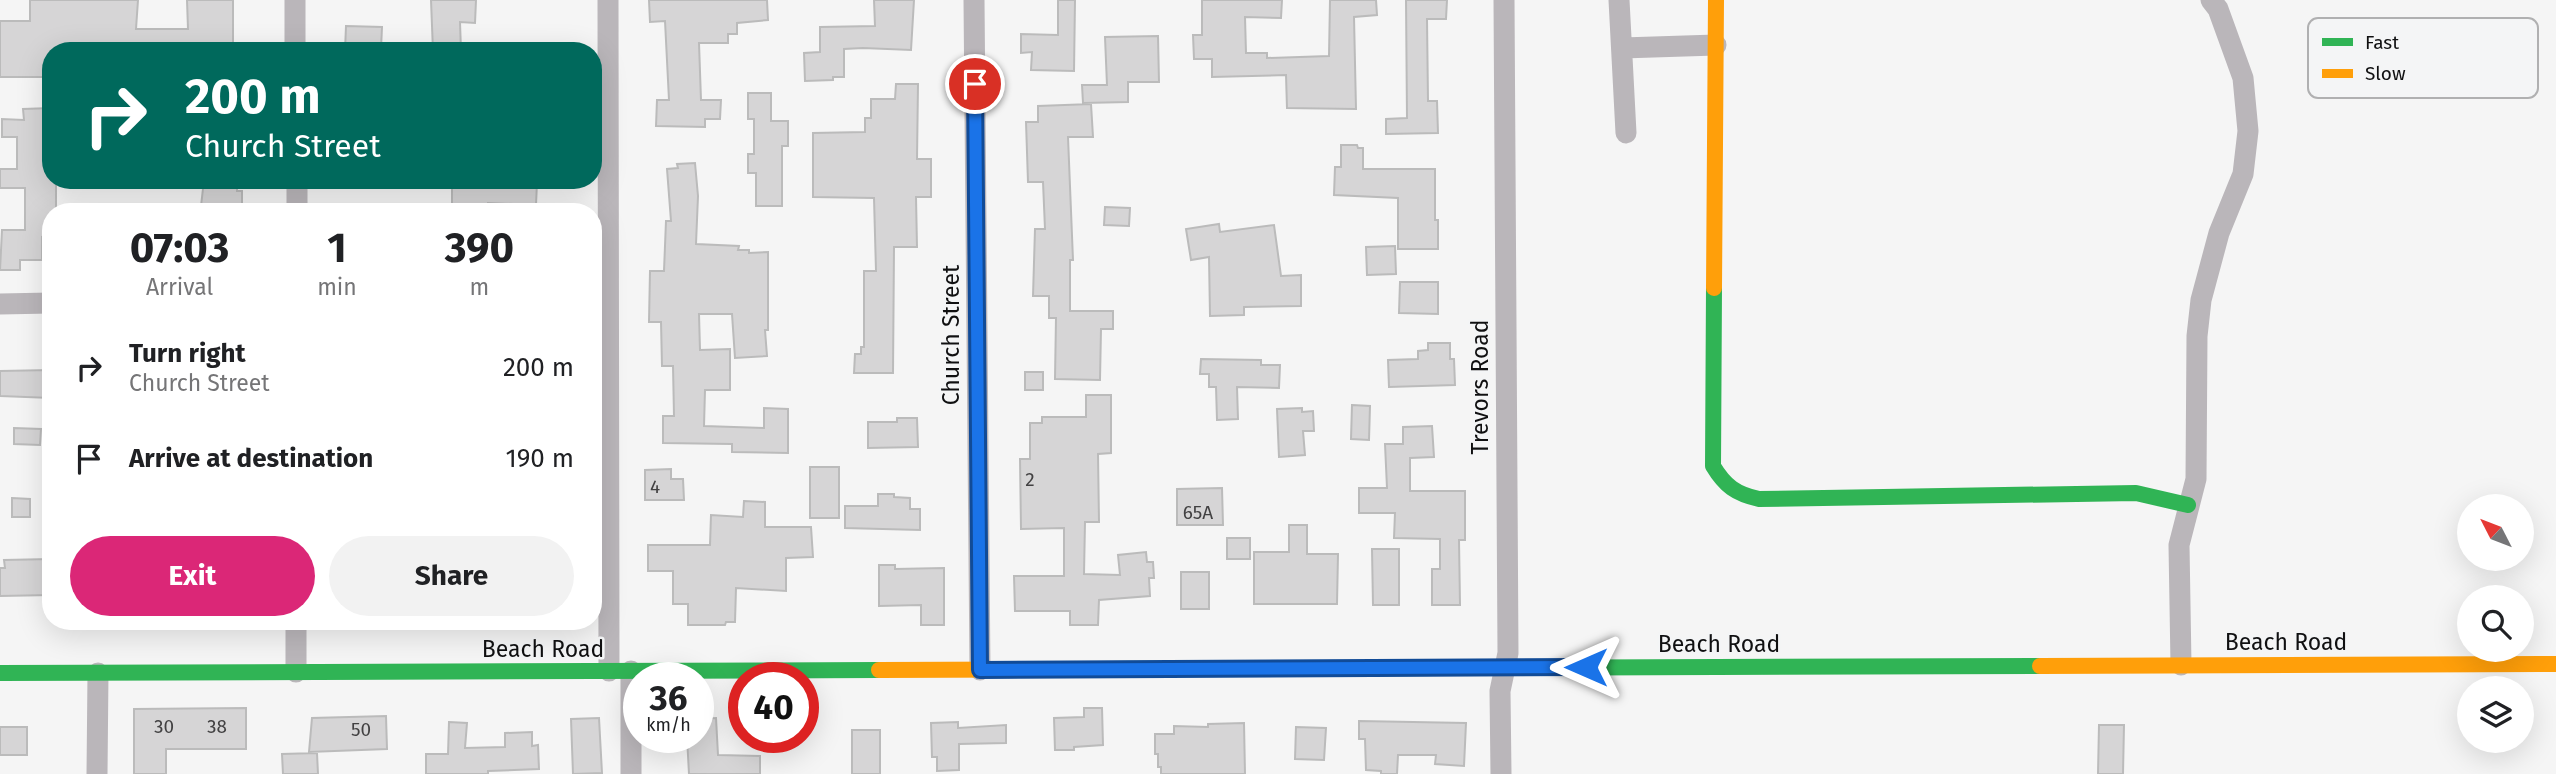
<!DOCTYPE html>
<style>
:root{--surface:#fff;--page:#f2f2f2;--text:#202124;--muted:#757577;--accent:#db2777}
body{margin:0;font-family:"Fira Sans",sans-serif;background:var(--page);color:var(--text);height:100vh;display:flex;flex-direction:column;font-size:26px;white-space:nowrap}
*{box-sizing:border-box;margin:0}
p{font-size:23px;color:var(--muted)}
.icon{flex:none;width:38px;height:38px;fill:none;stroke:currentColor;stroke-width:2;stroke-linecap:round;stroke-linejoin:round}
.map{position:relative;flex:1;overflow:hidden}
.side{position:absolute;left:42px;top:203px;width:560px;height:427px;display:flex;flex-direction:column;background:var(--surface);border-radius:28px;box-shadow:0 7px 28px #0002}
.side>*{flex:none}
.banner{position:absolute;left:42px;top:42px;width:560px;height:147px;border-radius:28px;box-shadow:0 7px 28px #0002;background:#00695c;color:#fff;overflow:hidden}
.needle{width:46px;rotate:312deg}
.tools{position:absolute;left:2457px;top:494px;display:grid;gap:14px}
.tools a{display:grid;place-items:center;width:77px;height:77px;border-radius:50%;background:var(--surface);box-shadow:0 7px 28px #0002;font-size:35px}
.speed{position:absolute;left:623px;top:662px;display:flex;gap:14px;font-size:35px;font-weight:700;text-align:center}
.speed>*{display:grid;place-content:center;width:91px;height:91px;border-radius:50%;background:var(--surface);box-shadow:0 7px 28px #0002;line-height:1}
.speed small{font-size:18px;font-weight:400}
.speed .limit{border:10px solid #d22;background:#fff;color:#111}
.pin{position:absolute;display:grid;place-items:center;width:60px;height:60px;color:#fff;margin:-30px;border:4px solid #fff;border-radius:50%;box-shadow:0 2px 7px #0007}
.me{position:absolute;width:77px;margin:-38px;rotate:270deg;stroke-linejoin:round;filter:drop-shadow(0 0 5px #0008)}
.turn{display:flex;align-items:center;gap:24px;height:147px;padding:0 28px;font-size:32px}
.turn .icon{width:91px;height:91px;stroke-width:2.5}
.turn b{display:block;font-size:49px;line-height:60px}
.eta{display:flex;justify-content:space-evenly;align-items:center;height:119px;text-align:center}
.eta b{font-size:42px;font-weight:700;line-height:49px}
.button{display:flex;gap:14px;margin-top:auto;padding:14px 28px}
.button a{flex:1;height:80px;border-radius:42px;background:var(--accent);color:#fff;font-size:28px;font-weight:700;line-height:80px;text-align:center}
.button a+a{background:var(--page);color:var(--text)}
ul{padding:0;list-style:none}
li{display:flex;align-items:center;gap:21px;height:91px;padding:0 28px}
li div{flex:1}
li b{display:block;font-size:26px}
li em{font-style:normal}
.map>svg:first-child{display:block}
.building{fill:#d6d5d6;stroke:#bbb;stroke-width:2}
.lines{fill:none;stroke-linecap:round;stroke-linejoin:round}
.street{stroke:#bab6ba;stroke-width:21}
.fast{stroke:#30b455;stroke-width:16}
.slow{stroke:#ff9f0a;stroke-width:16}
.route-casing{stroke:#114b97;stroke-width:18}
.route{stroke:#1a73e8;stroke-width:12}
.labels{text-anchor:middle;stroke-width:5;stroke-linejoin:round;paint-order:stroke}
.number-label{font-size:19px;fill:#424142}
.street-label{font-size:23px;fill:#101011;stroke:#f4f5f6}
.key{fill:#f4f5f6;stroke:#b0b0b1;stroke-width:2}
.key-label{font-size:19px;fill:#101011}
</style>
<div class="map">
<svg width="2556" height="774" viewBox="0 0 2556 774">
<rect width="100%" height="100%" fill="#f5f5f5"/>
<!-- building -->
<path class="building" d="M 30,0 L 138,0 L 136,29 L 188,29 L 187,0 L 233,0 L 233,51 L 51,51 L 51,77 L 0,77 L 0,21 L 30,21 Z
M 431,0 L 476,0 L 475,23 L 460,22 L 461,51 L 433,51 Z
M 649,0 L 767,0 L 768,20 L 737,23 L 737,34 L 728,34 L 728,43 L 699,43 L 701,100 L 721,100 L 720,119 L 705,119 L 705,127 L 656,126 L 657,100 L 669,100 L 665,21 L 650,22 Z
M 874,0 L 914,0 L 911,50 L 863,48 L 844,49 L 844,77 L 833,77 L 833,80 L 805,81 L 804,53 L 820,52 L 820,27 L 875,26 Z
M 1058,0 L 1075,0 L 1074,71 L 1031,70 L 1032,52 L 1021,53 L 1021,34 L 1058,35 Z
M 1202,0 L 1282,0 L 1281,18 L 1245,17 L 1246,53 L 1267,53 L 1267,58 L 1329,56 L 1330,0 L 1376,0 L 1377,15 L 1354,17 L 1356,109 L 1287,108 L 1286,75 L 1212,77 L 1212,59 L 1194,59 L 1193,35 L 1202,35 Z
M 1406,0 L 1447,0 L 1446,19 L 1427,19 L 1428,101 L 1437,101 L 1438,133 L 1386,134 L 1386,119 L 1407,118 Z
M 346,26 L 382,27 L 381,49 L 345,51 Z
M 1158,36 L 1159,82 L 1128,82 L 1128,102 L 1083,103 L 1082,85 L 1107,85 L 1105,37 Z
M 896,84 L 918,84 L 917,159 L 931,159 L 931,197 L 916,197 L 917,247 L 894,247 L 893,373 L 854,373 L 855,354 L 861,354 L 861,347 L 864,347 L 864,271 L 876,271 L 874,198 L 813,197 L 813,133 L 865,132 L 865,118 L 871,118 L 871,99 L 895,99 Z
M 748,93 L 771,93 L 771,121 L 788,121 L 788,146 L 782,146 L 782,206 L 756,206 L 756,173 L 748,173 L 748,154 L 754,154 L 754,119 L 748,119 Z
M 1091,104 L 1093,137 L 1068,137 L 1073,260 L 1070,260 L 1070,311 L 1113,311 L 1113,329 L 1101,329 L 1100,380 L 1055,379 L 1056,318 L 1049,318 L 1049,296 L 1033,296 L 1035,229 L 1045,229 L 1043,182 L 1028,182 L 1026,122 L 1038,122 L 1038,106 Z
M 51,108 L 51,180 L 56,180 L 56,212 L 51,212 L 51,236 L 42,237 L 42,260 L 20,260 L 20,270 L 0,270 L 2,230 L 25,230 L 25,188 L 0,188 L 0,169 L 17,169 L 17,137 L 2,137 L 2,119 L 24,120 L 23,109 Z
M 1341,145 L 1357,145 L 1358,148 L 1363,148 L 1363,169 L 1435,169 L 1435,220 L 1438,220 L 1438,249 L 1398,249 L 1398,198 L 1334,195 L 1335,167 L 1341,167 Z
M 695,163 L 698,196 L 696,244 L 739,246 L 738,250 L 749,250 L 749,253 L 768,252 L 768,330 L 765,330 L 767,356 L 735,358 L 732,314 L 699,314 L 700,350 L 730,349 L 730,390 L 705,390 L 704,426 L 764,428 L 764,408 L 788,409 L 788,453 L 732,452 L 732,444 L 663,443 L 663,416 L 674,416 L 673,366 L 662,366 L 661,322 L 649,322 L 650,271 L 664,271 L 666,221 L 671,221 L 667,169 L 678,168 L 677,164 Z
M 204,180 L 237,180 L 237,191 L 242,191 L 242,207 L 201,206 Z
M 501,180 L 532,180 L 537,182 L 536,205 L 488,203 L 488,212 L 452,212 L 452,186 L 501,186 Z
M 1105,207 L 1130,208 L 1129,226 L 1104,225 Z
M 1219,224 L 1220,232 L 1274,225 L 1281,276 L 1301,275 L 1301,306 L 1244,307 L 1244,315 L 1210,316 L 1209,257 L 1191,260 L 1186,229 Z
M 1395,246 L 1396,274 L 1367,275 L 1366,247 Z
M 1400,282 L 1438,282 L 1438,314 L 1399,313 Z
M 1428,343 L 1450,343 L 1450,359 L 1454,359 L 1455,385 L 1389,387 L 1388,360 L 1418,359 L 1418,351 L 1428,350 Z
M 1201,359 L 1261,360 L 1261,365 L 1280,365 L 1279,388 L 1237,387 L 1238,419 L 1217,420 L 1216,387 L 1209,387 L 1209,374 L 1200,374 Z
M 51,370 L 51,398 L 0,396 L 0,371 Z
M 1025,372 L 1043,372 L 1043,390 L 1025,390 Z
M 1086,395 L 1111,395 L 1111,453 L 1098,454 L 1099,522 L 1085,522 L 1084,574 L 1120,575 L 1118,555 L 1146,552 L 1147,562 L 1153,562 L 1154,578 L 1149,578 L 1150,596 L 1099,600 L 1098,625 L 1070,625 L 1070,611 L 1015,611 L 1014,576 L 1064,576 L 1064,528 L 1021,529 L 1020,459 L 1030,459 L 1030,423 L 1042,423 L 1042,417 L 1086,417 Z
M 1352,405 L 1370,406 L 1369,440 L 1351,439 Z
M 1302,408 L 1302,412 L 1313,411 L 1314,431 L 1303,431 L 1305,455 L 1279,457 L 1277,409 Z
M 897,418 L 917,418 L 918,447 L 868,448 L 868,422 L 897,422 Z
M 1432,426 L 1434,457 L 1410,458 L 1410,491 L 1465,491 L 1465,540 L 1459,540 L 1460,605 L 1432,605 L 1432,569 L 1440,569 L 1440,539 L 1394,538 L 1395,513 L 1359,513 L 1359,488 L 1387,488 L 1385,444 L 1403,444 L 1403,427 Z
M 14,428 L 41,429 L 40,445 L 14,444 Z
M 810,467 L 839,467 L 839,518 L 810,518 Z
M 671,469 L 671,479 L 683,479 L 684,500 L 645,500 L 645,470 Z
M 1222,488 L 1223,525 L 1177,525 L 1177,489 Z
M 878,494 L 894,494 L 894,497 L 910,498 L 910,509 L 920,509 L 920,530 L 845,528 L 845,506 L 878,506 Z
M 12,498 L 30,499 L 30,517 L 12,517 Z
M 744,501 L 765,502 L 765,527 L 811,527 L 813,557 L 786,558 L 786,591 L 736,588 L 735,622 L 726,622 L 725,625 L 688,625 L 688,604 L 673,604 L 673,571 L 648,571 L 648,545 L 710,545 L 711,515 L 743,517 Z
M 1289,525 L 1307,525 L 1307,554 L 1338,554 L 1337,604 L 1254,604 L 1254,552 L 1289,552 Z
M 1227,538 L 1250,538 L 1250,559 L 1227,559 Z
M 1372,549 L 1399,549 L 1399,605 L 1373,605 Z
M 51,559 L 51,595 L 0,596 L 0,568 L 5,568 L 4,560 Z
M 879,565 L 895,565 L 895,569 L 944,568 L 944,625 L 921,625 L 921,605 L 879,606 Z
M 1181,572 L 1209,572 L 1209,609 L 1181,609 Z
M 246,708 L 246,749 L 166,749 L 166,774 L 134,774 L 134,709 Z
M 1084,708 L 1102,708 L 1103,745 L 1074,747 L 1074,750 L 1055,750 L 1054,718 L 1084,717 Z
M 386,716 L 387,749 L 309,752 L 312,718 Z
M 599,718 L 602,773 L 573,774 L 571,719 Z
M 716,718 L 718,755 L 760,756 L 760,774 L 689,774 L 687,737 L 698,737 L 698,719 Z
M 1359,721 L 1466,723 L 1464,766 L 1435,764 L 1436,755 L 1398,755 L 1397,774 L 1381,774 L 1381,771 L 1366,770 L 1365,739 L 1359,739 Z
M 449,722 L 467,723 L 465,748 L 505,747 L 505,733 L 532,732 L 532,746 L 538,745 L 539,769 L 488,771 L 488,774 L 426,774 L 426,754 L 448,754 Z
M 958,722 L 958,728 L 1006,725 L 1006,743 L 959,744 L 959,770 L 937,771 L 937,757 L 932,757 L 931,723 Z
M 1244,723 L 1245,774 L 1161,774 L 1161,767 L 1158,767 L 1158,754 L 1155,754 L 1155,734 L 1174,734 L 1174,726 L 1208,727 L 1208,724 Z
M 2099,725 L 2124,725 L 2123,774 L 2098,774 Z
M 0,727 L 27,727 L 27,755 L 0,755 Z
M 1296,727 L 1326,728 L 1324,760 L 1295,759 Z
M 852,730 L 880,730 L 880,774 L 852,774 Z
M 317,753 L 318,774 L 283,774 L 282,754 Z"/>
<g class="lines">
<!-- street -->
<path class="street" d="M 295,0 L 295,51
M 608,0 L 609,671
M 974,0 L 980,670
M 1619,0 L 1626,133
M 1622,48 L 1716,45
M 297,180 L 297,212
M 0,304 L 51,303
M 2181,665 L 2179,545 L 2196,479 L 2197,336 L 2201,300 L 2219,233 L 2243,174 L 2248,131 L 2243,78 L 2218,9 L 2211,0
M 296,672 L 296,621
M 97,774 L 98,673
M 631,774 L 631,671
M 1501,774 L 1500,691 L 1508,653 L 1504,0"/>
<!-- fast -->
<path class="fast" d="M 1714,288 L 1713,466 C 1725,486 1736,494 1759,499 L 2136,493 L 2188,505
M 1105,669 L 2040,666
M 0,673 L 879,670"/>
<!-- slow -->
<path class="slow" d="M 1714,288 L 1716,0
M 2040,666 L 2556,664
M 879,670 L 1105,669"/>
</g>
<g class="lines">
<!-- route casing -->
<g class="route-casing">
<path id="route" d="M 975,84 L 980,670 L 1586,667"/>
</g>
<!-- route -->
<use href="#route" class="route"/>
</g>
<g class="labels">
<!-- number labels -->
<g class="number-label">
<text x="1030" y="486">2</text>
<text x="655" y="493">4</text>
<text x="1198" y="519">65A</text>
<text x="164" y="733">30</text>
<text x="217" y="733">38</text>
<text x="361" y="736">50</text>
</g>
<!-- street labels -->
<g class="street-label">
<text transform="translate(951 335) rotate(-90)" y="8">Church Street</text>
<text transform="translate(1480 387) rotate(-90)" y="8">Trevors Road</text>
<text x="2286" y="650">Beach Road</text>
<text x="1719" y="652">Beach Road</text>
<text x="543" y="657">Beach Road</text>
</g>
</g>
<!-- legend -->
<rect x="2308" y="18" width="230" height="80" rx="10" class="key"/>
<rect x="2322" y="38" width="31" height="8" fill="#30b455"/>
<rect x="2322" y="69" width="31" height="9" fill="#ff9f0a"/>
<g class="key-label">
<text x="2365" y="49">Fast</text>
<text x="2365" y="80">Slow</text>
</g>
</svg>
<div class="tools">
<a><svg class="needle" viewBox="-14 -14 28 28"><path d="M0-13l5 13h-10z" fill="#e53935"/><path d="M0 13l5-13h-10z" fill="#757577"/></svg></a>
<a><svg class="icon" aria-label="search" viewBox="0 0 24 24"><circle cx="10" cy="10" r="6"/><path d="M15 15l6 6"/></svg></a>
<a><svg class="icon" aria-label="layers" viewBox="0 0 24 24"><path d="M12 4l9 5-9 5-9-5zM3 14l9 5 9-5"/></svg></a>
</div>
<div class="speed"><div>36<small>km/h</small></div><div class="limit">40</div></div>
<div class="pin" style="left:975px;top:84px;background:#d93025"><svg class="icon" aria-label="arrive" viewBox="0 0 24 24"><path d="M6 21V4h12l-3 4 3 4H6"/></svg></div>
<svg class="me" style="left:1586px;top:667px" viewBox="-20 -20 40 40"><path d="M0-17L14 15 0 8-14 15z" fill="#1a73e8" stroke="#fff" stroke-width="4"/></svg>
<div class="banner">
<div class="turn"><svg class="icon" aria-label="right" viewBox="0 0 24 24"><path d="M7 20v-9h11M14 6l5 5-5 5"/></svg><div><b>200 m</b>Church Street</div></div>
</div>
<section class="side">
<div class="eta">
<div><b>07:03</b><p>Arrival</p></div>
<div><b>1</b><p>min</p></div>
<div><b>390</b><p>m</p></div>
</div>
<ul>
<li><svg class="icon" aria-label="right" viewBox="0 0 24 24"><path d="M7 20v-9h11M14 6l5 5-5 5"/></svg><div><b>Turn right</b><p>Church Street</p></div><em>200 m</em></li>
<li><svg class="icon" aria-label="arrive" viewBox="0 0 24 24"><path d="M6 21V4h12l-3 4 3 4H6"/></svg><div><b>Arrive at destination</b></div><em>190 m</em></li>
</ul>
<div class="button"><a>Exit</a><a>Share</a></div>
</section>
</div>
